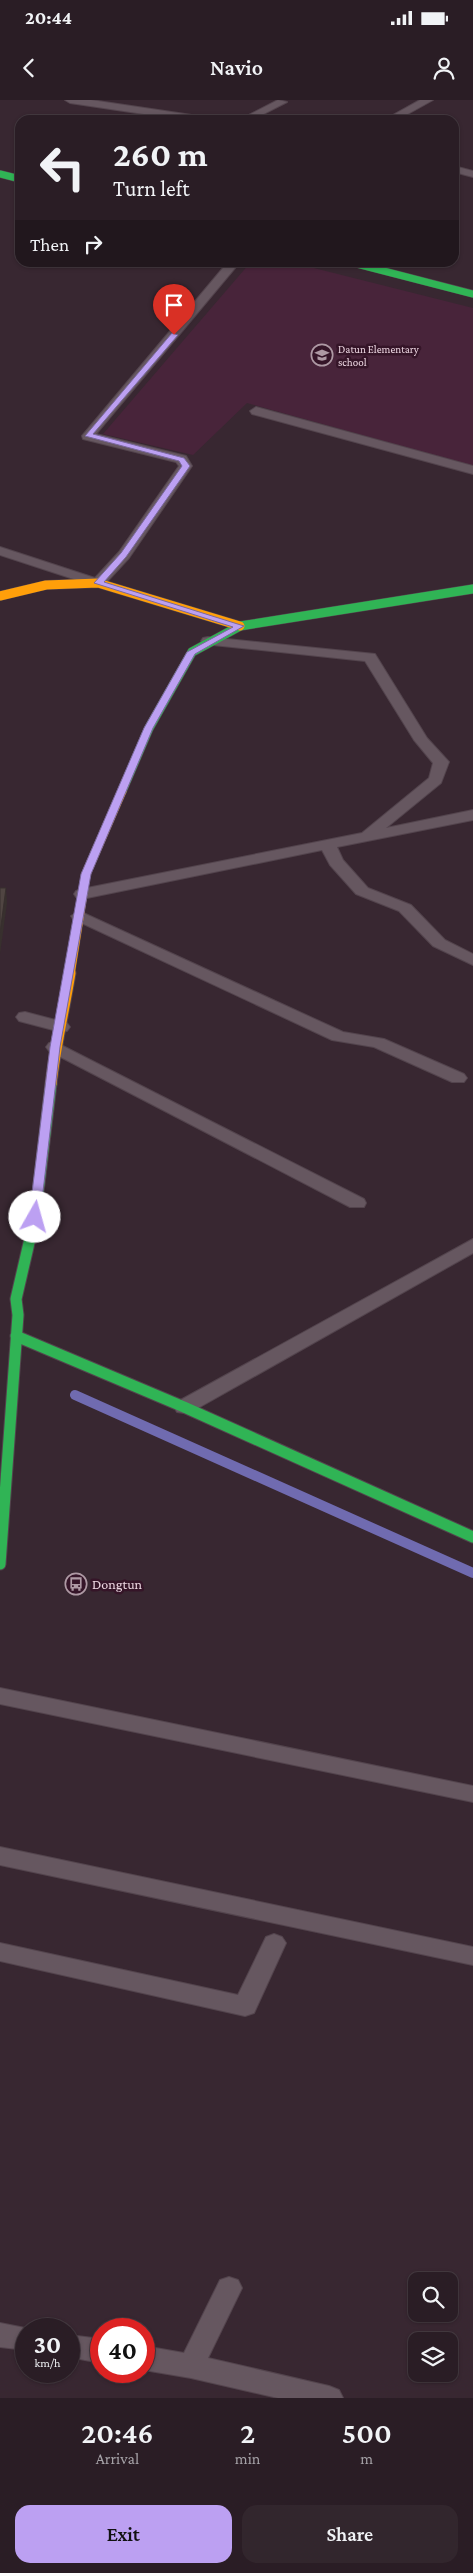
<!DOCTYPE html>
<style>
:root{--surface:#2a1d25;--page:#32262d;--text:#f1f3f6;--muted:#a5a2a7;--line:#463b42;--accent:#bca0f2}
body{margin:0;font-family:"Crimson Pro",serif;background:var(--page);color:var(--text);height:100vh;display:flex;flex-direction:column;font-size:19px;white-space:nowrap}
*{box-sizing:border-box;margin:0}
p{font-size:16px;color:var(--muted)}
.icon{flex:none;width:28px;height:28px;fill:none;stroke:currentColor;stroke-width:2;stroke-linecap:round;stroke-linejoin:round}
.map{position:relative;height:2298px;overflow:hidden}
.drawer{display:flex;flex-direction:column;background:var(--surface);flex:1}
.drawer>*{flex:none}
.banner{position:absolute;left:15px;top:15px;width:444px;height:152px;border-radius:15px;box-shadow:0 1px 4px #0004,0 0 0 1px var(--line);background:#2a1d25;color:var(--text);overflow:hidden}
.fabs{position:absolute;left:408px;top:2172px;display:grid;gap:10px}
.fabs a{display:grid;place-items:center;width:50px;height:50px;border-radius:10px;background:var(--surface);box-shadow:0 1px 4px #0004,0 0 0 1px var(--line);font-size:25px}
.speed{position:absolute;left:15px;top:2218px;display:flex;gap:10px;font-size:25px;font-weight:700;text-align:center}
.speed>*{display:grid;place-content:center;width:65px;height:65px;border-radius:50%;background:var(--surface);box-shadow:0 1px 4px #0004,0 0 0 1px var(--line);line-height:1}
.speed small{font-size:12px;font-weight:400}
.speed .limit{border:8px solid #d22;background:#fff;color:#111}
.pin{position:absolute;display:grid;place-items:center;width:42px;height:42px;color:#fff;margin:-51px -21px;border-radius:50% 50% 50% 0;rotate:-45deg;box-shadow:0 0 5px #0007}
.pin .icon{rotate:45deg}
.me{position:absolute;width:55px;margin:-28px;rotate:7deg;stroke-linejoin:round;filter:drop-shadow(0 0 4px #0008)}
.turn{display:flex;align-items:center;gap:18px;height:105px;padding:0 15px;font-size:22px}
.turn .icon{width:65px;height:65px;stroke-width:2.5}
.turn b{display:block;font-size:35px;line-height:42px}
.then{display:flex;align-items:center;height:48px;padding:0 15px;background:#0003;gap:10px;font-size:19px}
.eta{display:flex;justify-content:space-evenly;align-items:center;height:85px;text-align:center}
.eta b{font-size:30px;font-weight:600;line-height:35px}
.primary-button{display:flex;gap:10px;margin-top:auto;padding:10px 15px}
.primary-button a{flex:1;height:58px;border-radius:15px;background:var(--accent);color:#111;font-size:20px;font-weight:600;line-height:58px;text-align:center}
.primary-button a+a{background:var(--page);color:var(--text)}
.status{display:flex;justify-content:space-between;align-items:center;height:35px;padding:0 25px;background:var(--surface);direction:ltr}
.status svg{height:14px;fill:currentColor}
header{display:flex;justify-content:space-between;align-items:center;height:65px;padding:0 15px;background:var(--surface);font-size:22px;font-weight:600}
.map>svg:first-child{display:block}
.built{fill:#48243a}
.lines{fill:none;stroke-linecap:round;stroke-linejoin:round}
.stream{stroke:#706bb0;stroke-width:10}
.lane-casing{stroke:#53444d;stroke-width:2}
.fast-far2-casing{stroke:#53444d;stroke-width:8}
.fast-far1-casing{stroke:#53444d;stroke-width:10}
.fast-casing{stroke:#53444d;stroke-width:13}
.slow-far1-casing{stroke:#53444d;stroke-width:10}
.slow-casing{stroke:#53444d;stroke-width:13}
.lane{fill:#665760;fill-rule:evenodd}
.fast-far2{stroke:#30b455;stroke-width:7}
.fast-far1{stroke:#30b455;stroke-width:9}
.fast{stroke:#30b455;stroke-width:11}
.slow-far1{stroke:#ff9f0a;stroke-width:9}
.slow{stroke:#ff9f0a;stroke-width:11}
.shaded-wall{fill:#38302e}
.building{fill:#504542;stroke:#38302e}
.route{fill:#bca0f2;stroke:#7a689d}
.labels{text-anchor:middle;stroke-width:5;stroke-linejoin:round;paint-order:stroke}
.far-poi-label{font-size:11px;fill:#edd7e2;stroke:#351528;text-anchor:start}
.poi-label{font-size:14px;fill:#edd7e2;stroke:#351528;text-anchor:start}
</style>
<div class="status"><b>20:44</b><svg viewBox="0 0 49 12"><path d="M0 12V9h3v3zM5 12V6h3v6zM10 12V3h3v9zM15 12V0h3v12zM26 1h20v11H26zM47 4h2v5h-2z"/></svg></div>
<header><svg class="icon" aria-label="back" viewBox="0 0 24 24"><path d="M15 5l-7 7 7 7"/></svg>Navio<svg class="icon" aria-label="person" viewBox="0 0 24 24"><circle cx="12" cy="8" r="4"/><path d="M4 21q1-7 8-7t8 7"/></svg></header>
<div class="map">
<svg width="473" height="2298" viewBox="0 0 473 2298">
<rect width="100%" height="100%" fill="#382731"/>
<!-- built -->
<path class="built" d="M 250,163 L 294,163 L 473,208 L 473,366 L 247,303 L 193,355 L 103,334 Z"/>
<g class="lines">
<!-- stream -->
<path class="stream" d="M 75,1295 L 473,1473"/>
<!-- lane casing -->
<g class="lane-casing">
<path id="lane" d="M 65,0 L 91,0 L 205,17 L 210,20 L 184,20 L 70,3 Z
M 278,0 L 287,2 L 252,20 L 239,20 Z
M 420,0 L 433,0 L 397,20 L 384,20 Z
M 454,66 L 473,71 L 473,77 L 454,72 Z
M 228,162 L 240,162 L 96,334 L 186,356 L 192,366 L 129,458 L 103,486 L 98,487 L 0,455 L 0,447 L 95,478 L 119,452 L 179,366 L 176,362 L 83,339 L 82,336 Z
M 256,307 L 473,366 L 473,374 L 252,314 L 250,311 Z
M 208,537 L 375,554 L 427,638 L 449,662 L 441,683 L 386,728 L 473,710 L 473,720 L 337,747 L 343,760 L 368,788 L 411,805 L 445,840 L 473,854 L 473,865 L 433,846 L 399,811 L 356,794 L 330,765 L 322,750 L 82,799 L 76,797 L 74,794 L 76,791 L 82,789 L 362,733 L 429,678 L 433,663 L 414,640 L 365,561 L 203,544 L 201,541 L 203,538 Z
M 79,811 L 343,932 L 384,939 L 464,974 L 467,978 L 464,982 L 452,982 L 374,947 L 332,940 L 73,819 L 71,816 Z
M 25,912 L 67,923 L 70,927 L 67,931 L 61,932 L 19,921 L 16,917 L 19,913 Z
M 55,942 L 364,1099 L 366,1103 L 364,1107 L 350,1107 L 49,951 L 46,947 L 49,943 Z
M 473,1139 L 473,1153 L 191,1312 L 184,1313 L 177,1312 L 174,1307 L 177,1302 Z
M 0,1588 L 473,1686 L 473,1702 L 0,1604 Z
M 0,1747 L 473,1847 L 473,1865 L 0,1765 Z
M 274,1834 L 282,1837 L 286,1843 L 254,1913 L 245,1916 L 0,1861 L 0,1843 L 238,1895 L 266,1837 Z
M 229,2177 L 238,2180 L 242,2188 L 208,2258 L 329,2286 L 339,2290 L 343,2298 L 278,2298 L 191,2278 L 144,2270 L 144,2246 L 184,2253 L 220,2180 Z
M 0,2223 L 30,2229 L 26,2229 L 26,2250 L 0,2247 Z
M 69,2235 L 101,2239 L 101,2263 L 69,2257 Z"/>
</g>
<!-- fast-far2 casing -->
<g class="fast-far2-casing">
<path id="fast-far2" d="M 0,74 L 20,79
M 349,162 L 473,194"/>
</g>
<!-- fast-far1 casing -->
<g class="fast-far1-casing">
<path id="fast-far1" d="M 122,691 L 149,628 L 192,552 L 240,526 L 473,489"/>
</g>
<!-- fast casing -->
<g class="fast-casing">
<path id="fast" d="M 16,1236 L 184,1307 L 473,1437
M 0,1464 L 18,1215 L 16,1199 L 35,1117 L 51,984"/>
</g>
<!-- slow-far1 casing -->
<g class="slow-far1-casing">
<path id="slow-far1" d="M 0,496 L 46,485 L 98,483 L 240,526
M 70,875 L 86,774 L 122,691"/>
</g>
<!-- slow casing -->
<g class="slow-casing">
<path id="slow" d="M 51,984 C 55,947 64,910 70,873"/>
</g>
<!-- lane -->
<use href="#lane" class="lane"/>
<!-- fast-far2 -->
<use href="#fast-far2" class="fast-far2"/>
<!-- fast-far1 -->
<use href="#fast-far1" class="fast-far1"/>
<!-- fast -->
<use href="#fast" class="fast"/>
<!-- slow-far1 -->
<use href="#slow-far1" class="slow-far1"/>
<!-- slow -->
<use href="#slow" class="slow"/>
</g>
<!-- shaded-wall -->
<path class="shaded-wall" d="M 6,788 L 7,803 L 0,854 L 0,833 Z"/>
<!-- building -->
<path class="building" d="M 0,788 L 6,788 L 0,833 Z"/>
<!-- route -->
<path class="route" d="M 172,233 L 178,235 L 93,334 L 184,358 L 190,366 L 126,457 L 104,482 L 244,526 L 195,554 L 153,628 L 91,774 L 60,947 L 40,1117 L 35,1121 L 29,1117 L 50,947 L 81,774 L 144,628 L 187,552 L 233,527 L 94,483 L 121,453 L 182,366 L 179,361 L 85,336 Z"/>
<!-- icons -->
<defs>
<g id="school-ring" transform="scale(1.125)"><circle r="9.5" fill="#351528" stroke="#ae99a4" stroke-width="1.5"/><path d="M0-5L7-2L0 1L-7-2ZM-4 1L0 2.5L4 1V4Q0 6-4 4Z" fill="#ae99a4"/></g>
<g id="bus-ring" transform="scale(1.125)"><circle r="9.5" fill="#351528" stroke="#ae99a4" stroke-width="1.5"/><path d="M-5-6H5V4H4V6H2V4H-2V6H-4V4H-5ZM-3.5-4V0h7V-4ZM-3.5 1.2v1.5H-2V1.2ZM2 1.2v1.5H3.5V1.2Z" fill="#ae99a4"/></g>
</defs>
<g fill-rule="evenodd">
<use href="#school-ring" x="322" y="255"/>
<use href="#bus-ring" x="76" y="1484"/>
</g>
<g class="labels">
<!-- far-poi labels -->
<g class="far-poi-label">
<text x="338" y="253">Datun Elementary<tspan x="338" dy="13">school</tspan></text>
</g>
<!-- poi labels -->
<g class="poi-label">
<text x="92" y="1489">Dongtun</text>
</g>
</g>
</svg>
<div class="fabs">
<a><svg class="icon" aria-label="search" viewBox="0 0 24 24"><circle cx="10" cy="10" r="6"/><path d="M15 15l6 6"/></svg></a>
<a><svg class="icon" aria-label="layers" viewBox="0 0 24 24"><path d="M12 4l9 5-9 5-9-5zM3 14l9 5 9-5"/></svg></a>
</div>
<div class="speed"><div>30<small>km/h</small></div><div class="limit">40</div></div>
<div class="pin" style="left:174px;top:235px;background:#d93025"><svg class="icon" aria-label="arrive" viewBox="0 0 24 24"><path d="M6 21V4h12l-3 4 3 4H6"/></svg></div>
<svg class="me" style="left:35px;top:1117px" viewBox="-20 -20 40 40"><circle r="19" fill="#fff"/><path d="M0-13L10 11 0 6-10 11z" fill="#bca0f2"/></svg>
<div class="banner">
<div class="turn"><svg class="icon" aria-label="left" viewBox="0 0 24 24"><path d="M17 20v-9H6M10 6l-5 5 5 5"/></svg><div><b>260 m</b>Turn left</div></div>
<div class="then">Then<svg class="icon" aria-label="right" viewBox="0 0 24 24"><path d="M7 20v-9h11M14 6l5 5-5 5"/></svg></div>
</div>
</div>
<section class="drawer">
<div class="eta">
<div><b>20:46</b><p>Arrival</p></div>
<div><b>2</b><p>min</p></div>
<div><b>500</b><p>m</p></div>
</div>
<div class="primary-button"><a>Exit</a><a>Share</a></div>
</section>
